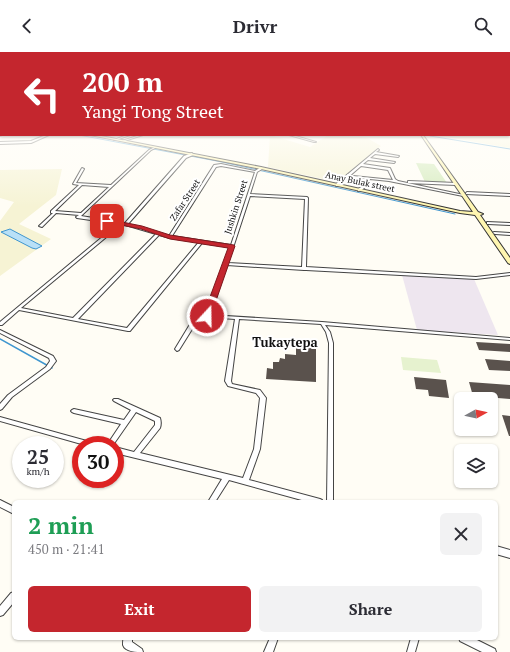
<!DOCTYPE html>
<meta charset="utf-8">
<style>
:root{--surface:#fff;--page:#f2f2f3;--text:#2b2b33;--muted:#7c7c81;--accent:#c4262e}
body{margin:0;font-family:"PT Serif",serif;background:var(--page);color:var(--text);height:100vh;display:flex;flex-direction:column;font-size:15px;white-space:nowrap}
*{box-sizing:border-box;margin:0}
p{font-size:13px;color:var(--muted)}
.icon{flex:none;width:22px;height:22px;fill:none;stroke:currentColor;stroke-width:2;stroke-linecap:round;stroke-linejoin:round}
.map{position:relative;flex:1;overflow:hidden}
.panel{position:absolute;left:12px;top:448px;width:486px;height:140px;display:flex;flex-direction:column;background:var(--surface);border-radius:6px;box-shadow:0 1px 3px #0004}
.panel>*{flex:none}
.guide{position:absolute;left:0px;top:0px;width:510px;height:84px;box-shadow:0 1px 3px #0004;background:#c4262e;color:#fff;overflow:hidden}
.needle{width:26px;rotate:82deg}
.buttons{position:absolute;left:454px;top:340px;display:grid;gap:8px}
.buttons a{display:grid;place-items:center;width:44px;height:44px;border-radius:6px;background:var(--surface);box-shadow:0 1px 3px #0004;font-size:20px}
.speed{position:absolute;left:12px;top:384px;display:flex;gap:8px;font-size:20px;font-weight:700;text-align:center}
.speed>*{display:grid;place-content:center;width:52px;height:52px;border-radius:50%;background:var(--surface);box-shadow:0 1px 3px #0004;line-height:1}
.speed small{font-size:10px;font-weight:400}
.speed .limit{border:6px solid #d22;background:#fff;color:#111}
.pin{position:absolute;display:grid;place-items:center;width:34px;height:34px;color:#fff;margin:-17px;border-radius:8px;box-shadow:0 2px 6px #0006}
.me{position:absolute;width:44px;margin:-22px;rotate:21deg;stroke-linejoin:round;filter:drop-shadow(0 0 3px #0008)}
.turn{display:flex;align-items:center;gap:14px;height:84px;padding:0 16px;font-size:18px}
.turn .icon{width:52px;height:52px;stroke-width:2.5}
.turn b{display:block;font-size:28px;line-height:34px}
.round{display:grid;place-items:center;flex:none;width:42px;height:42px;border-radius:6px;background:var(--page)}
.overview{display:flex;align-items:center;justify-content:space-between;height:68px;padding:0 16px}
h1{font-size:24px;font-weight:800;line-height:30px;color:#1e9e55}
.button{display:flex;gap:8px;margin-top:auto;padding:8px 16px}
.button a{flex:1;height:46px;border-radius:6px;background:var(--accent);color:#fff;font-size:16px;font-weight:800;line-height:46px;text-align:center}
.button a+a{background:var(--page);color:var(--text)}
header{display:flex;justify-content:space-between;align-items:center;height:52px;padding:0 16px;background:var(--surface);font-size:18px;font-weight:800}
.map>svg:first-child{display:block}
.industrial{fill:#eee6ef}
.farmland{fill:#f6f3d4}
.green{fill:#d5ebbd}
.pitch{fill:#e6f2cf}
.water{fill:#b9e0f7;stroke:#3f96cf}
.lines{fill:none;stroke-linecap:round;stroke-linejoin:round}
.stream-far1{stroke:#3f96cf;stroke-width:1}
.stream{stroke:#3f96cf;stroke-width:1.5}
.building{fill:#5a524d}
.street-casing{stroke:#444;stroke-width:2}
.secondary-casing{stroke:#333;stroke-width:2}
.street{fill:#fff;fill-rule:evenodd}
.secondary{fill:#fff6b0;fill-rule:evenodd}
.route{fill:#c4262e;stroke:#7f191e}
.labels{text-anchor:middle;stroke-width:4;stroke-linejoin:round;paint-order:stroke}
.far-street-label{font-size:9px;fill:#111;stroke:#fff}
.quarter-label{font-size:13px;font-weight:bold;fill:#111;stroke:#fff}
</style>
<header><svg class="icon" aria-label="back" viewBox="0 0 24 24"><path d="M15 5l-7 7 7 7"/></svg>Drivr<svg class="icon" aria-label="search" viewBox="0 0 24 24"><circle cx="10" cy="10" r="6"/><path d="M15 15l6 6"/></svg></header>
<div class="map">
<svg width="510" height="600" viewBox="0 0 510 600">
<rect width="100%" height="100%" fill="#fffdf5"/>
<!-- industrial -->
<path class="industrial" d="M 402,223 L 474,227 L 498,283 L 417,278 Z"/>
<!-- farmland -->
<path class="farmland" d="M 270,83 L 310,95 L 327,84 L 361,85 L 367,86 L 381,94 L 337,130 L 268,115 Z
M 436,83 L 497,83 L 510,85 L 510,96 Z
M 62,117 L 56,143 L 19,172 L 51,187 L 0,224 L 0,169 L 14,150 L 0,146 L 0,118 Z"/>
<!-- green -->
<path class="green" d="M 416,111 L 434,112 L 447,131 L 425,130 Z"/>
<!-- pitch -->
<path class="pitch" d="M 401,305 L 437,308 L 441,321 L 403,318 Z"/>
<!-- water -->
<path class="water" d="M 10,177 L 42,194 L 36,197 L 32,196 L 1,180 Z"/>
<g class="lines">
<!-- stream-far1 -->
<path class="stream-far1" d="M 79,83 L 222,110 L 455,162
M 332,83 L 342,83
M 430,84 L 510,97"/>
<!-- stream -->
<path class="stream" d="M 0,287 L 52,316"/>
</g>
<!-- building -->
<path class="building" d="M 302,290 L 316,291 L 316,330 L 266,327 L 267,316 L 273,317 L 273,310 L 279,310 L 280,306 L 285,307 L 285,302 L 296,303 L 296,296 L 302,296 Z
M 476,290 L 510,292 L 510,300 L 479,298 Z
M 485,307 L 510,309 L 510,319 L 489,318 Z
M 414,325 L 446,328 L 449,346 L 429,344 L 428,338 L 416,337 Z
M 469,330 L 510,333 L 510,347 L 473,344 Z
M 502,363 L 510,364 L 510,384 L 509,384 Z"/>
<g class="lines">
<!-- street casing -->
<g class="street-casing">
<path id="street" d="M 0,73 L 1,73 L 1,75 L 0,75 Z
M 0,78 L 1,78 L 1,80 L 0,80 Z
M 0,82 L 2,83 L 0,84 Z
M 46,83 L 49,83 L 31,91 L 0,92 L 0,90 L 31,89 Z
M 127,83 L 130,83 L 116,88 L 114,88 Z
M 140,83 L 143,83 L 124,89 L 122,89 Z
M 289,83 L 292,83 L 316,90 L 314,90 Z
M 155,95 L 157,95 L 151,98 L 81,164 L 125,171 L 184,104 L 192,101 L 193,103 L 186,106 L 128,172 L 169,184 L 214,113 L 221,112 L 255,119 L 261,115 L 262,117 L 257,120 L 250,142 L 307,145 L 308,146 L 306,215 L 476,225 L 510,221 L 510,223 L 476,227 L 306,218 L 304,218 L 227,213 L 210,263 L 322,270 L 510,286 L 510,288 L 325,273 L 330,280 L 333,291 L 333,450 L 327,450 L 329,291 L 326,280 L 321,272 L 239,267 L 231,329 L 232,332 L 260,338 L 266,346 L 260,397 L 249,428 L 320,447 L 322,448 L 323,450 L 309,450 L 229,428 L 215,450 L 208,450 L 222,427 L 115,401 L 115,395 L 134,400 L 155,373 L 155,369 L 136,360 L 113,393 L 107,393 L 121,372 L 74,361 L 72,360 L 71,359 L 72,358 L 74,357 L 124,368 L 131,358 L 114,349 L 113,348 L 114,347 L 118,347 L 160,366 C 161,369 161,373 160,376 L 140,401 L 243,426 L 254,397 L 260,346 L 256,341 L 228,334 L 225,329 L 235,267 L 207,265 L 199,266 L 179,298 L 177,299 L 175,297 L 195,264 L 205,263 L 230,195 L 202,191 L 130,279 L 128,279 L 19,258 L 2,273 L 0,273 L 0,270 L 118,172 L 77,166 L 76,165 L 79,163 L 56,161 L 42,175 L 39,174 L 53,161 L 51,161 L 51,159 L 79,133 L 73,132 L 82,116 L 84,117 L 76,131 L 111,133 L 149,98 ZM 221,114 L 255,120 L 231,193 L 172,184 L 216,115 ZM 82,133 L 109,135 L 81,161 L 55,159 ZM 250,144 L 305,147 L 302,215 L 228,211 ZM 122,172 L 156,182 L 73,266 L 21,256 ZM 159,183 L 170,186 L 199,190 L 127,276 L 78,267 Z
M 378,97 L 379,98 L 376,100 L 399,104 L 398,105 L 375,102 L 370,106 L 395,110 L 394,111 L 368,108 L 363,112 L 390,116 L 395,127 L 398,129 L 464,143 L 463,144 L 389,129 L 370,127 C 367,132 365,138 358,139 L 358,137 L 363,134 L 368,127 L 354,126 L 353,126 L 353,124 L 393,128 L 388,118 L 361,114 L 338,134 L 336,134 L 336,132 Z
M 409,129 L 456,131 L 457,132 L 456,133 L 408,131 L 408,129 Z
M 467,140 L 510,142 L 510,144 L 466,142 L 466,141 Z
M 487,170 L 510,171 L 510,173 L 488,172 L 487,172 Z
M 494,180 L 510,181 L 510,183 L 495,182 L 493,181 Z
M 0,278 L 53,304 L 56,309 L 50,317 L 12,345 L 2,357 L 0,358 L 0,352 L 8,343 L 46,315 L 50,309 L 49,306 L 0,281 Z
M 0,365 L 94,391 L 96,391 L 97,393 L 85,393 L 0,369 Z
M 0,448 L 14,455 L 14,462 L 0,455 Z
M 496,494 L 510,498 L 510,506 L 496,502 Z
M 14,540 L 14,550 L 3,563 L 0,564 L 0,554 L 11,541 Z
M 124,586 L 132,586 L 132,590 L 142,597 L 143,600 C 137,600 125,600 123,593 C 123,591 123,587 124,586 Z
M 270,586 L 278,586 L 273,600 L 264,600 Z
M 411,586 L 419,586 L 415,600 L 407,600 Z
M 459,586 L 473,586 L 495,597 L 496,600 L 482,600 L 460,589 Z"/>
</g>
<!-- secondary casing -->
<g class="secondary-casing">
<path id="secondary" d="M 509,78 L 510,78 L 510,80 L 509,80 Z
M 90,83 L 96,83 L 261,115 L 460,159 L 473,160 L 421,83 L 423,83 L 478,160 L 483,162 L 480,163 L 510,206 L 510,212 L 508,211 L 475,163 L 460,161 L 261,117 Z"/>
</g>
<!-- street -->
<use href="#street" class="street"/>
<!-- secondary -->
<use href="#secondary" class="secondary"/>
</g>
<!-- sky -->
<linearGradient id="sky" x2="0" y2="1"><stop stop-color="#95c6ee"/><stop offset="0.46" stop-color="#fffefa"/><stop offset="1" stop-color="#fffefa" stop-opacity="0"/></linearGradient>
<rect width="510" height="155" fill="url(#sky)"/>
<!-- route -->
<path class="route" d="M 107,167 L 142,174 L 170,183 L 234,193 L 235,194 L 210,266 L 204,266 L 203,264 L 228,196 L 170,187 L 141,177 L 105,170 L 105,168 Z"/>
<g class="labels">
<!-- far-street labels -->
<g class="far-street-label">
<text transform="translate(360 130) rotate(12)" y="3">Anay Bulak street</text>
<text transform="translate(185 148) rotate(-57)" y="3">Zafar Street</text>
<text transform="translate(236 155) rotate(-72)" y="3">Jushkin Street</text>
</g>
<!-- quarter labels -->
<g class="quarter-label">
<text x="285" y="295">Tukaytepa</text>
</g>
</g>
</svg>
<div class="buttons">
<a><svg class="needle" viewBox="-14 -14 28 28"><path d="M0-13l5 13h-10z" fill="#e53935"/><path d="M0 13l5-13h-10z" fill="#7c7c81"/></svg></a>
<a><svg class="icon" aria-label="layers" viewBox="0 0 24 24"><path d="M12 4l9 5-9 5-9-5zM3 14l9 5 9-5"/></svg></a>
</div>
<div class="speed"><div>25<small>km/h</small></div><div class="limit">30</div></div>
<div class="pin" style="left:107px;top:169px;background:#d93025"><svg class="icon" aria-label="arrive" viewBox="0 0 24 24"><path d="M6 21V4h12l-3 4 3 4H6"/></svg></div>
<svg class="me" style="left:207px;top:264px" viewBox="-20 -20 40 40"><circle r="17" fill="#c4262e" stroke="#fff" stroke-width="3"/><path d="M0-11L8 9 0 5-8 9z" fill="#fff"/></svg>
<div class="guide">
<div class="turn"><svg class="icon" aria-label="left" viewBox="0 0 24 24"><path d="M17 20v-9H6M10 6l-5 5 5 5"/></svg><div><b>200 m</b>Yangi Tong Street</div></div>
</div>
<section class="panel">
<div class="overview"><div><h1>2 min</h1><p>450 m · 21:41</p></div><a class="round"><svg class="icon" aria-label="close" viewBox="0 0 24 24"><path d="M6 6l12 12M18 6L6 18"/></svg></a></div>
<div class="button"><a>Exit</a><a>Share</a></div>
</section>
</div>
